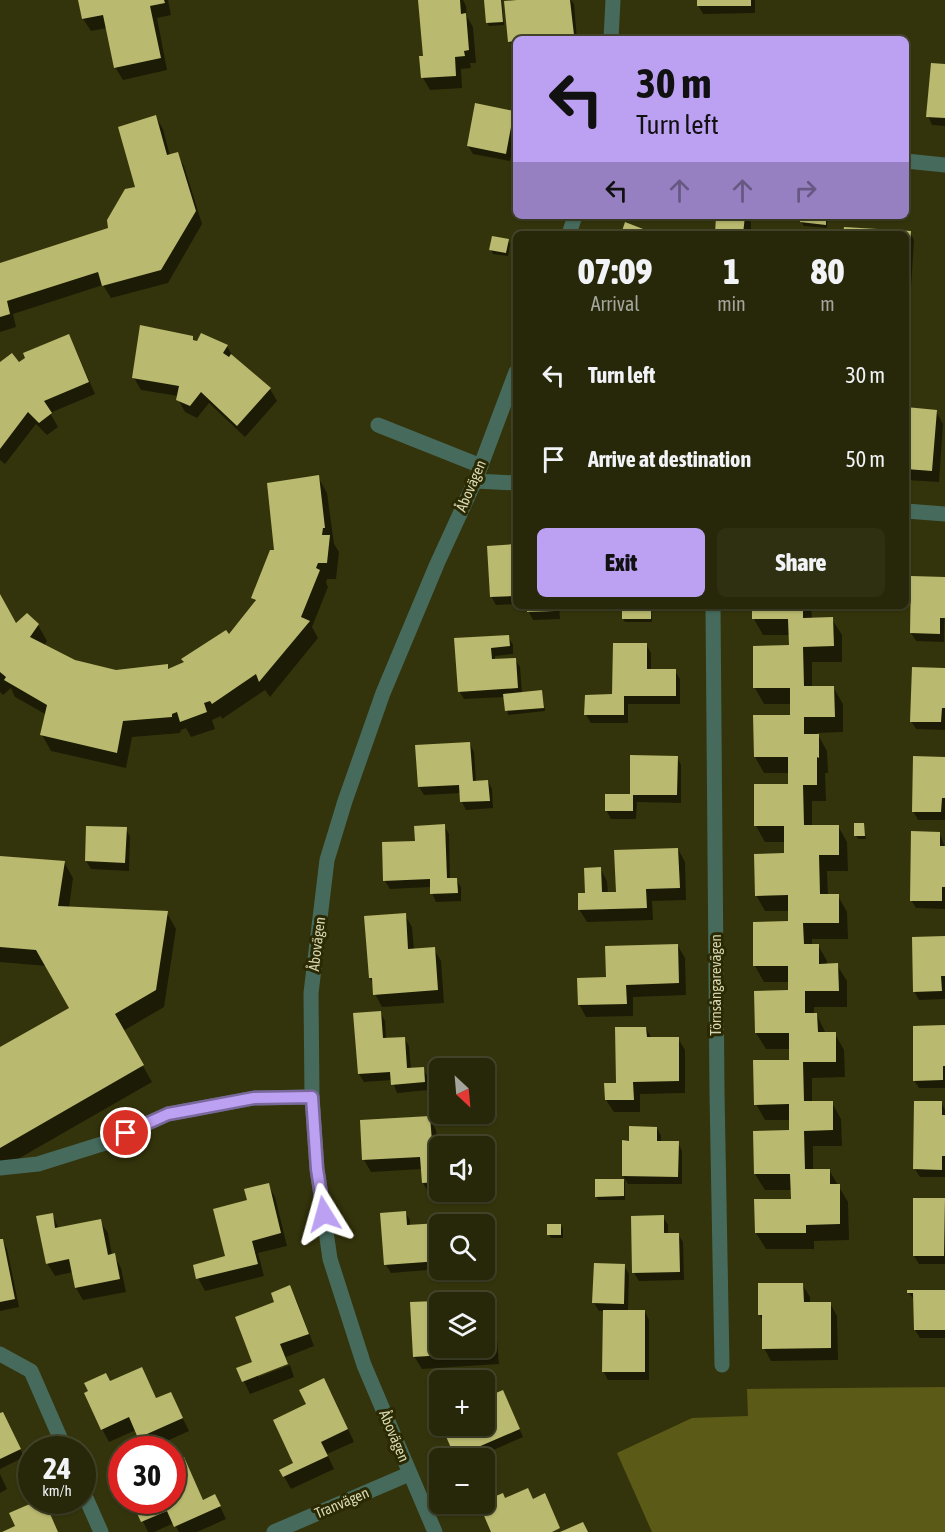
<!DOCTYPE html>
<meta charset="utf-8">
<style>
:root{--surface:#272709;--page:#2f2f12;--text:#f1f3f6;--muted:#a4a59c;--line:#43442a;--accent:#bca0f2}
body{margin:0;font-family:"Asap Condensed",sans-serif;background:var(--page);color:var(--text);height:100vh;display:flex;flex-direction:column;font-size:22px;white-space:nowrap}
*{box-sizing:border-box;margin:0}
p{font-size:20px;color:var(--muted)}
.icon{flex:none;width:33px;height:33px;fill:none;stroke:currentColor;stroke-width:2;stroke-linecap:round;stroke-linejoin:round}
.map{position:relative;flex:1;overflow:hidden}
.details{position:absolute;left:513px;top:231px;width:396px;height:378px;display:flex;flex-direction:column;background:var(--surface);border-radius:9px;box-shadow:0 2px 4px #0004,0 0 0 2px var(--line)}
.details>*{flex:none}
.guide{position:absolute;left:513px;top:36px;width:396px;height:183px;border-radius:9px;box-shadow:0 2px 4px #0004,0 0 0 2px var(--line);background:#bca0f2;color:#111;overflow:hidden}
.needle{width:39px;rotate:154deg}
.tools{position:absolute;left:429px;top:1058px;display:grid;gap:12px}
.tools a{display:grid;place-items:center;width:66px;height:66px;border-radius:9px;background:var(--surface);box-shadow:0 2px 4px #0004,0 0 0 2px var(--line);font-size:30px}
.speed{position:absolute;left:18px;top:1436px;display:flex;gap:12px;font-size:30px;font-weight:700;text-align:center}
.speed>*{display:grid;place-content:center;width:78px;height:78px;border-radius:50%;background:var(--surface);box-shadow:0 2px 4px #0004,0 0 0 2px var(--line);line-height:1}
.speed small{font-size:15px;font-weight:400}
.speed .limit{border:9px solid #d22;background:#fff;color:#111}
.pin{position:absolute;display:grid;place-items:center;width:51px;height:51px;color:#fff;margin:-26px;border:3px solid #fff;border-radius:50%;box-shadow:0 2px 6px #0007}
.me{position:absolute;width:66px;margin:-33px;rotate:352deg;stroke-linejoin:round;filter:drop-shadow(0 0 4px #0008)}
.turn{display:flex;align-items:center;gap:21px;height:126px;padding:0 24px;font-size:27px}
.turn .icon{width:78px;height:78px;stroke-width:2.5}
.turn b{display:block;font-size:42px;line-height:51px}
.lanes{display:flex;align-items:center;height:57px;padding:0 24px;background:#0003;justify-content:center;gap:30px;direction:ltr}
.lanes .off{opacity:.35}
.eta{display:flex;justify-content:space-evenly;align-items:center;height:102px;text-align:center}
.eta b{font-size:36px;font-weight:800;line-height:42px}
.primary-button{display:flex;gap:12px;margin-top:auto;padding:12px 24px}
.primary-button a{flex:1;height:69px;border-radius:9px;background:var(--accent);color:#111;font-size:24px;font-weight:800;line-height:69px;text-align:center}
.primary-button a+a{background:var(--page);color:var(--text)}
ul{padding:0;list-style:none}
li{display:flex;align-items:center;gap:18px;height:84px;padding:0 24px}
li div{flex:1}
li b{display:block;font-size:22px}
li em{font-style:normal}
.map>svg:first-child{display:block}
.forest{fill:#5b5a16}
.shadow{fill:#0007}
.building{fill:#b9b96f}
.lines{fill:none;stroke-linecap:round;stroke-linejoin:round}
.service{stroke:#466b5d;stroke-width:15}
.minor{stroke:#466b5d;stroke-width:15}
.route-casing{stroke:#7a689d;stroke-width:15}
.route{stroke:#bca0f2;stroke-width:10}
.labels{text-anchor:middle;stroke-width:6;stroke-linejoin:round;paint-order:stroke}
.street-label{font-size:15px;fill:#d6d7b3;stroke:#2b2901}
</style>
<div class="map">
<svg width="945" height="1532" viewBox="0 0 945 1532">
<rect width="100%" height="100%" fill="#34340c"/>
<!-- forest -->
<path class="forest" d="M 945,1387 L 945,1532 L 652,1532 L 617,1453 L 692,1418 L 748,1416 L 747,1389 Z"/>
<!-- shadow -->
<path class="shadow" d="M 80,0 L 168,0 L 171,15 L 157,18 L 167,70 L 123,80 L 115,67 L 107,28 L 91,31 L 83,19 Z
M 420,0 L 463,0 L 466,6 L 467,17 L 473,27 L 476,63 L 470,63 L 471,68 L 461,69 L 462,88 L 430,90 L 423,78 L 421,58 L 424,57 Z
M 485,0 L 502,0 L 504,25 L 489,26 L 487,22 Z
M 530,0 L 571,0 L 574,4 L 577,39 L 516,39 L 516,49 L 514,49 L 509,41 Z
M 698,0 L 755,0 L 755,13 L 703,14 L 698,5 Z
M 945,66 L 945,126 L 932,125 L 928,116 Z
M 513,112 L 516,117 L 516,130 L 510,161 L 473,154 L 468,146 Z
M 156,117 L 163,129 L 170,156 L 177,154 L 184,166 L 202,224 L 168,283 L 111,298 L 103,285 L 13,314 L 16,327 L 0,332 L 0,264 L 110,229 L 137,188 Z
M 718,216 L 747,216 L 751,223 L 751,234 L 717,234 Z
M 802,216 L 828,216 L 827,228 L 804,226 L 801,222 Z
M 910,232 L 914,240 L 911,288 L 906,288 L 906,234 L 845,234 Z
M 508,241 L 510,244 L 508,256 L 493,254 L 491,250 Z
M 192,337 L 195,342 L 227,346 L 233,357 L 270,389 L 277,401 L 245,437 L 209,403 L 197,418 L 185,412 L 178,399 L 178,396 L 141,390 L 134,378 Z
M 75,348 L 95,394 L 50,413 L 58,427 L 47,435 L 36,424 L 5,464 L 0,460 L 0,364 L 18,364 Z
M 906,409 L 936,411 L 943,424 L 939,482 L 906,480 Z
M 318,477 L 327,493 L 334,544 L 339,552 L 336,579 L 327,579 L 326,583 L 328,587 L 312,627 L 318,638 L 270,697 L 265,690 L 222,719 L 221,716 L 212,720 L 215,729 L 191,737 L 186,728 L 181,730 L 180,733 L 132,737 L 126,768 L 51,751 L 42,735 L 47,715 L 15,697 L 11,688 L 3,695 L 0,692 L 0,597 L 16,625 L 38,625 L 47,641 L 44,646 L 74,662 L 116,672 L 167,666 L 169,670 L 186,664 L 229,637 L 256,603 L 253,598 L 275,553 Z
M 516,546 L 516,604 L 496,605 L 491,596 Z
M 945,578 L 944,642 L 916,641 L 911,633 Z
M 528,606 L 559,606 L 560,619 L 533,620 L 529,612 Z
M 623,606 L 651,606 L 652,622 L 625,622 L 623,619 Z
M 754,606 L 811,606 L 812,619 L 832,619 L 842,635 L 842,662 L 812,662 L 812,688 L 833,687 L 843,704 L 843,732 L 817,733 L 827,751 L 828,773 L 825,773 L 826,801 L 812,801 L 812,827 L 838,826 L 847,842 L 848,871 L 827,871 L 828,896 L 838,896 L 847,912 L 848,939 L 812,939 L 812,945 L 818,945 L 827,961 L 827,965 L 837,965 L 847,981 L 847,1007 L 814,1007 L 814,1015 L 817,1015 L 826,1034 L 835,1034 L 844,1050 L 845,1077 L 812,1078 L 812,1103 L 832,1103 L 841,1119 L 842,1146 L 813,1146 L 813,1171 L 829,1170 L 848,1202 L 849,1240 L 814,1241 L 814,1249 L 766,1249 L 756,1233 L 792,1200 L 792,1190 L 765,1190 L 755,1174 L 790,1131 L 790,1120 L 765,1120 L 756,1104 L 791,1061 L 791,1049 L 766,1049 L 756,1033 L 790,992 L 790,982 L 764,982 L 755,966 L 790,923 L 790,911 L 765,911 L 756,895 L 786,854 L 785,842 L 765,842 L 756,826 L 790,785 L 789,773 L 764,773 L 755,757 L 792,716 L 791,704 L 764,704 L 755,688 L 791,647 L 790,635 L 763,635 L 754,619 Z
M 508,636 L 513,645 L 513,654 L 495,656 L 495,660 L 515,659 L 520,667 L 522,693 L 542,692 L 545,711 L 508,715 L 505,697 L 464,699 L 459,691 L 456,640 Z
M 646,644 L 651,653 L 651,671 L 675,671 L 680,679 L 680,704 L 628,704 L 628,723 L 591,723 L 586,715 L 614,696 Z
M 945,669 L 945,730 L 916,729 L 911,721 Z
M 470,744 L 474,752 L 476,782 L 488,781 L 492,789 L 493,808 L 466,810 L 462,802 L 461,793 L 424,795 L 419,787 Z
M 677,757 L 681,765 L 681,803 L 637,802 L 636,819 L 611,819 L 606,810 L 631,796 Z
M 945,758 L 945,820 L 918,820 L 913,811 Z
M 863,824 L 866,839 L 858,839 L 856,836 Z
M 444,826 L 449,834 L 450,880 L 456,879 L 461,887 L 461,901 L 436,902 L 432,893 L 431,887 L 390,889 L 385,881 L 417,842 Z
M 126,829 L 130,837 L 129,871 L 91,869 L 86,861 Z
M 940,834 L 945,848 L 945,909 L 916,908 L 911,900 Z
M 678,849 L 685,862 L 686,900 L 652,901 L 653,920 L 587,922 L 579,909 L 600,868 L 607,881 L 608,894 L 618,894 Z
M 0,858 L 64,862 L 73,878 L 69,908 L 167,913 L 176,929 L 164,1007 L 123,1031 L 152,1082 L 4,1167 L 0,1161 L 0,1049 L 71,1008 L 47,966 L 0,962 Z
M 405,915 L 412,927 L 414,950 L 434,949 L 441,961 L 444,1003 L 382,1007 L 375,994 L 374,985 L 370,978 Z
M 945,937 L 945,999 L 919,1000 L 914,991 Z
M 678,946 L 685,958 L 686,995 L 633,997 L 633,1016 L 586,1017 L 579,1004 L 607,979 Z
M 380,1012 L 385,1021 L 386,1039 L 404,1038 L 409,1046 L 411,1069 L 423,1069 L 428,1077 L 429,1090 L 397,1093 L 392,1080 L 364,1082 L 359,1074 Z
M 945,1027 L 945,1088 L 919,1088 L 914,1080 Z
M 646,1028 L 652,1039 L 678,1038 L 685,1050 L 685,1093 L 640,1094 L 640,1112 L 614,1112 L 606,1100 L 617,1085 Z
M 941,1102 L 945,1110 L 945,1177 L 920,1177 L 915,1169 Z
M 429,1118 L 436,1130 L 440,1155 L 440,1191 L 456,1191 L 457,1194 L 430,1195 L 423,1183 L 422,1169 L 371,1172 L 364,1160 L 361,1122 Z
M 657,1128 L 661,1136 L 661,1142 L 678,1142 L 682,1151 L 682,1184 L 628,1184 L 623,1176 L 630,1142 Z
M 596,1181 L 625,1181 L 625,1200 L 598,1200 L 596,1196 Z
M 268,1185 L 275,1197 L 287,1246 L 258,1253 L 264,1276 L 205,1291 L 198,1278 L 227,1258 L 249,1201 Z
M 914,1200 L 945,1200 L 945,1264 L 919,1264 L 914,1256 Z
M 405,1212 L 410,1220 L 410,1226 L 440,1224 L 440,1269 L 391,1273 L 386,1265 L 382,1214 Z
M 52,1214 L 59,1229 L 100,1221 L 108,1233 L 112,1255 L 114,1255 L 121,1268 L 126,1292 L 83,1300 L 76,1288 L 73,1272 L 55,1276 L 47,1263 Z
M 663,1217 L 668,1225 L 668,1234 L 678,1234 L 683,1242 L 684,1280 L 639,1281 L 634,1273 Z
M 561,1225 L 563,1229 L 563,1238 L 551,1238 L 549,1235 Z
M 3,1240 L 7,1249 L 19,1307 L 0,1311 L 0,1241 Z
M 492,1262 L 494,1266 L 494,1278 L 477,1278 L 475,1269 L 484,1269 Z
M 624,1266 L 629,1274 L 628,1312 L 645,1312 L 649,1320 L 649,1380 L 608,1380 L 603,1371 L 604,1311 L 599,1311 L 594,1303 Z
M 802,1284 L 810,1297 L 810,1304 L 830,1303 L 837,1316 L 838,1360 L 771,1361 L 764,1348 L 763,1321 L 759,1314 Z
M 289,1287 L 296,1299 L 314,1346 L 286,1357 L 288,1363 L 258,1374 L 258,1377 L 290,1365 L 294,1377 L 250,1394 L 238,1369 L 254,1363 L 276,1303 Z
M 945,1291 L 945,1338 L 920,1338 L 915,1330 L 915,1301 L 908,1292 Z
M 437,1302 L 440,1307 L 440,1347 L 484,1347 L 489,1315 L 496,1328 L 499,1364 L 422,1369 L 414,1356 Z
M 110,1382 L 158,1406 L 170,1393 L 189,1431 L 149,1449 L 146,1449 L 136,1430 L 109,1442 L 102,1429 Z
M 331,1392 L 354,1442 L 327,1454 L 334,1469 L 291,1489 L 281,1471 L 295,1464 Z
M 507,1400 L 523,1437 L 475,1458 L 458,1458 L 443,1425 L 484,1425 Z
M 0,1415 L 7,1422 L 24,1457 L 0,1469 Z
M 0,1474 L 7,1489 L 0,1493 Z
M 215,1496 L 226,1519 L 197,1532 L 179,1532 L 174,1523 L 154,1532 L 148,1532 L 133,1500 L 203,1501 Z"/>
<!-- building -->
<path class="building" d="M 78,0 L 164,0 L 165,3 L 150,6 L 161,58 L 114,68 L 103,15 L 82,19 Z
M 418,0 L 460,0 L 461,14 L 466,13 L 469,50 L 464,51 L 465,56 L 455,57 L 456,76 L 421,78 L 419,56 L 423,56 Z
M 484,0 L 501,0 L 503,22 L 486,23 Z
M 517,0 L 570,0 L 574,35 L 516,39 L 516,41 L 508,42 L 504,1 Z
M 697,0 L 751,0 L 751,6 L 697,6 Z
M 931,63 L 945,64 L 945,118 L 926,117 Z
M 475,103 L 514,111 L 506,154 L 467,146 Z
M 156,115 L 167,155 L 178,152 L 196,211 L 161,270 L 102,286 L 98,272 L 7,301 L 10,314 L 0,317 L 0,263 L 108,228 L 107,220 L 125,189 L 135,187 L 118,127 Z
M 716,216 L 745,216 L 743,234 L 715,234 Z
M 800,216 L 826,216 L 826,225 L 800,222 Z
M 625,222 L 656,234 L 621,234 Z
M 844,227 L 911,231 L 908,274 L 906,274 L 906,234 L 843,234 Z
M 492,236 L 509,239 L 506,253 L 489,250 Z
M 140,325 L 193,336 L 193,340 L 197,341 L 201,333 L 228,345 L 223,353 L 229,357 L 231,354 L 271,388 L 237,426 L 201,392 L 190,406 L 176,400 L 179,386 L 132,378 Z
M 69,334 L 89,382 L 44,401 L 52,413 L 39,423 L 28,412 L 0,449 L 0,362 L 12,353 L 19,362 L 25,358 L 23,353 Z
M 906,407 L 937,410 L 932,471 L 906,469 Z
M 319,475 L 325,528 L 323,528 L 322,535 L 330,535 L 327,563 L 318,563 L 316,568 L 320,570 L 301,617 L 310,621 L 259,682 L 256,674 L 212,704 L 210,701 L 204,703 L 207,712 L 180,722 L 177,712 L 172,714 L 172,717 L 123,721 L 117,753 L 40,735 L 47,705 L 4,680 L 6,677 L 0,672 L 0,594 L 16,623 L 27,613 L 39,624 L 30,637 L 75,660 L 116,670 L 168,664 L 168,669 L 184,662 L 181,659 L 226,630 L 229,634 L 256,600 L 251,598 L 270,550 L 274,550 L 267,483 Z
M 516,544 L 516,596 L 490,597 L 487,546 Z
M 911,576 L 945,577 L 945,618 L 940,618 L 940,634 L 910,633 Z
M 527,606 L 556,606 L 556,611 L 527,612 Z
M 622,606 L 651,606 L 651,619 L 622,619 Z
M 752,606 L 803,606 L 803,618 L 833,617 L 834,646 L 803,647 L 804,686 L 834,686 L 835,717 L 804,717 L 804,734 L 819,734 L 819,758 L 817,757 L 817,785 L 803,785 L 804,825 L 839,825 L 839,855 L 819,855 L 820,894 L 839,894 L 839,923 L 803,923 L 804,944 L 819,944 L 819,964 L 838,963 L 839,991 L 805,991 L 805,1013 L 817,1013 L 818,1032 L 836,1032 L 836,1062 L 803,1062 L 804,1101 L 833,1101 L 833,1130 L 804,1131 L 805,1169 L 830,1169 L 830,1184 L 840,1184 L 840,1224 L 806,1225 L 806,1233 L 755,1233 L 754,1199 L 791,1199 L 790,1174 L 754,1174 L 753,1131 L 789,1130 L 789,1104 L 754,1105 L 753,1060 L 789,1060 L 789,1033 L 755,1033 L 754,991 L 788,990 L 788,966 L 753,966 L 753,922 L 788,921 L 788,895 L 755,896 L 754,854 L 784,853 L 784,826 L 754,826 L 754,784 L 788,784 L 788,757 L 754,757 L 753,715 L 790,715 L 790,688 L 753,688 L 753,646 L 789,645 L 788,619 L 752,619 Z
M 509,635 L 510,646 L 491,648 L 492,659 L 516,658 L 518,688 L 458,692 L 454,638 Z
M 613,643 L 647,643 L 647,669 L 676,669 L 676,696 L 624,696 L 624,715 L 584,715 L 585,695 L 612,694 Z
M 912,667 L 945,668 L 945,708 L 942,708 L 941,722 L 910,722 Z
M 542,690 L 544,708 L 505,711 L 503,694 Z
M 470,742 L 473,781 L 488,780 L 490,801 L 460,802 L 459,785 L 418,787 L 415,745 Z
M 630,755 L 678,756 L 677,795 L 633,795 L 633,811 L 605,811 L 605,794 L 630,794 Z
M 913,756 L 945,757 L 945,798 L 942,798 L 941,812 L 912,812 Z
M 854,823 L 864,823 L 865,836 L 854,836 Z
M 445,824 L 447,878 L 457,878 L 458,893 L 430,894 L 430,879 L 383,881 L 382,842 L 415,841 L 414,826 Z
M 86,826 L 127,827 L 125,863 L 85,861 Z
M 911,831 L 940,832 L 940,846 L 945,846 L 945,887 L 942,887 L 942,901 L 910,901 Z
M 678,848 L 680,888 L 646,889 L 647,908 L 578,910 L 578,893 L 585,893 L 584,868 L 601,867 L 602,892 L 616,892 L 614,850 Z
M 0,856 L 65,861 L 58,906 L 168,911 L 156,990 L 115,1014 L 144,1065 L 0,1148 L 0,1047 L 69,1008 L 36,950 L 0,947 Z
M 406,913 L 408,949 L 435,947 L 438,990 L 373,995 L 372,978 L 369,978 L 364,916 Z
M 945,936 L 945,976 L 941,976 L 942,991 L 913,992 L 912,937 Z
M 678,944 L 679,983 L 626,985 L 627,1004 L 578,1005 L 577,978 L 606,977 L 605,946 Z
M 381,1011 L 383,1038 L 405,1037 L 407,1068 L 424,1067 L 425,1082 L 391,1085 L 390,1072 L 358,1074 L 353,1013 Z
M 945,1025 L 945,1066 L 943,1066 L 943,1080 L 913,1081 L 913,1026 Z
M 615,1027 L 646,1027 L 647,1037 L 679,1037 L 679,1081 L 633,1082 L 634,1100 L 605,1100 L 604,1083 L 616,1083 Z
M 914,1101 L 942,1101 L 942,1115 L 945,1115 L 945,1156 L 942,1156 L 942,1170 L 913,1169 Z
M 430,1116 L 433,1154 L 440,1153 L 440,1182 L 422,1183 L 420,1157 L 362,1160 L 360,1120 Z
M 629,1126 L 657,1127 L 657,1141 L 679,1141 L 678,1177 L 622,1176 L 622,1140 L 629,1141 Z
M 595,1179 L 624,1179 L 624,1196 L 595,1197 Z
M 269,1183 L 281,1233 L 252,1241 L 258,1264 L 196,1279 L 193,1265 L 225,1256 L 213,1209 L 247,1200 L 244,1189 Z
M 913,1198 L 945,1198 L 944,1256 L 913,1256 Z
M 406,1211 L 407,1225 L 440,1223 L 440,1261 L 384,1265 L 380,1213 Z
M 53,1213 L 55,1228 L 101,1219 L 108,1255 L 115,1253 L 120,1279 L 75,1288 L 69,1259 L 46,1264 L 36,1216 Z
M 664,1215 L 664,1233 L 679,1233 L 680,1272 L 632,1273 L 631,1216 Z
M 547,1224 L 561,1224 L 561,1235 L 547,1235 Z
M 0,1239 L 3,1239 L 15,1299 L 0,1302 Z
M 484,1260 L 493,1260 L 493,1275 L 474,1275 L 473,1269 L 484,1269 Z
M 594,1263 L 625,1264 L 624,1304 L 592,1303 Z
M 758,1283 L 803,1283 L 804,1302 L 831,1302 L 831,1348 L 762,1349 L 762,1315 L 758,1315 Z
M 290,1285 L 309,1334 L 280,1344 L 288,1364 L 242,1382 L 236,1368 L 252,1362 L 235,1317 L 274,1302 L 271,1293 Z
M 907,1290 L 945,1290 L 945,1330 L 914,1330 L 913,1293 L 907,1293 Z
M 437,1301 L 440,1347 L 484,1347 L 484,1314 L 490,1314 L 493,1352 L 413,1357 L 410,1302 Z
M 603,1310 L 645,1310 L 645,1372 L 602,1372 Z
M 142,1367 L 156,1398 L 171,1392 L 183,1418 L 138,1438 L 129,1417 L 101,1430 L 84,1393 L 88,1391 L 84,1383 L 106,1373 L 110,1381 Z
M 324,1378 L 348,1429 L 321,1442 L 328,1456 L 283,1477 L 279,1470 L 293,1463 L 273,1420 L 306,1404 L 299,1390 Z
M 503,1390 L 520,1429 L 455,1457 L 441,1425 L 484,1425 L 484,1398 Z
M 3,1412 L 21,1449 L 0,1459 L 0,1413 Z
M 184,1457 L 203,1500 L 215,1494 L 221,1506 L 174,1527 L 167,1511 L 141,1522 L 131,1500 L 172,1500 L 172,1462 Z
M 528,1488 L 533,1499 L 545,1493 L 560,1528 L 552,1532 L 491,1532 L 479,1504 L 484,1503 L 484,1501 L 503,1493 L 505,1498 Z
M 39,1500 L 44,1500 L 58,1532 L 2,1532 L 15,1526 L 9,1513 Z
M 583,1522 L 588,1532 L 560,1532 Z"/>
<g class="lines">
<!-- service -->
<path class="service" d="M 378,425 L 481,466
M 0,1168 L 38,1164 L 105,1143 L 168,1114 L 254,1098 L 312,1097"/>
<!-- minor -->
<path class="minor" d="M 611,39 L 613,0
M 906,161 L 945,165
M 569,234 L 575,216
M 475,481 L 516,483
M 906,511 L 945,514
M 713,606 L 717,1093 L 722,1365
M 0,1354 L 31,1371 L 65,1449
M 82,1489 L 101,1532
M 274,1532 L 409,1474
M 435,1532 L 364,1365 L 330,1259 L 317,1169 L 312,1097 L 311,993 L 327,860 L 345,801 L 383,693 L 437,564 L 475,481 L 516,372"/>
</g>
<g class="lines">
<!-- route casing -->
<g class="route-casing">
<path id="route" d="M 126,1133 L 168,1114 L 190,1110 L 254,1098 L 312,1097 L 317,1169 L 324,1214"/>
</g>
<!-- route -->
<use href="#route" class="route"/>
</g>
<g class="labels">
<!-- street labels -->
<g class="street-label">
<text transform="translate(471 486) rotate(-67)" y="5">Åbovägen</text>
<text transform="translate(317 944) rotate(-83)" y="5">Åbovägen</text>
<text transform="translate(716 985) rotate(-90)" y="5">Törnsångarevägen</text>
<text transform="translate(394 1436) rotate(67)" y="5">Åbovägen</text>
<text transform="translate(342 1503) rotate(-23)" y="5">Tranvägen</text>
</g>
</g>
</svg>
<div class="tools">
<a><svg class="needle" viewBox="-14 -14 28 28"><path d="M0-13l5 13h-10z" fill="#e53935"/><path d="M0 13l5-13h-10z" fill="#a4a59c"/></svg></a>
<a><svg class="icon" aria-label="sound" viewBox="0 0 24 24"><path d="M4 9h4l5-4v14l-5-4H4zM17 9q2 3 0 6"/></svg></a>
<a><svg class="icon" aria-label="search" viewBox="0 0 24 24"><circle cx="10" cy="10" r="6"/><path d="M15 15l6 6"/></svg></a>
<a><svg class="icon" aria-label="layers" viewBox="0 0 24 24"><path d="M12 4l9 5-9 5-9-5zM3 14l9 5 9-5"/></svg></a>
<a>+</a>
<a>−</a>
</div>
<div class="speed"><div>24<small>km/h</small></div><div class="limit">30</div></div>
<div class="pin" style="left:126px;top:1133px;background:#d93025"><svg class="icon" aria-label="arrive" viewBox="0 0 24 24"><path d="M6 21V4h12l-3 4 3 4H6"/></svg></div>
<svg class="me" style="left:324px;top:1214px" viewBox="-20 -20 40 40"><path d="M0-17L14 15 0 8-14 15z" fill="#bca0f2" stroke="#fff" stroke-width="4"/></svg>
<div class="guide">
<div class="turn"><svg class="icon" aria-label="left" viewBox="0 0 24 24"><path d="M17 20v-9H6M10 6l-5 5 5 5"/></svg><div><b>30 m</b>Turn left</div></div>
<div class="lanes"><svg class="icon" aria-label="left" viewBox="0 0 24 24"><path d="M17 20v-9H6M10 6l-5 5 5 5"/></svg><svg class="icon off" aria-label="ahead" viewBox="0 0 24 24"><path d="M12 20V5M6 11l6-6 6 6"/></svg><svg class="icon off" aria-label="ahead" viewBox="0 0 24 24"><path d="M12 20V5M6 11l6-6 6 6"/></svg><svg class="icon off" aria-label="right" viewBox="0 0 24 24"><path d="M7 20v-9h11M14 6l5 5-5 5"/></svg></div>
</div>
<section class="details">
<div class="eta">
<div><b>07:09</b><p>Arrival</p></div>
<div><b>1</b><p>min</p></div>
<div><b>80</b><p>m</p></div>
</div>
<ul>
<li><svg class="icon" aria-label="left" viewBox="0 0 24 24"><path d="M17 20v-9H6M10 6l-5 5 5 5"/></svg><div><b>Turn left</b></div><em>30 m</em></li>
<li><svg class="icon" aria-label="arrive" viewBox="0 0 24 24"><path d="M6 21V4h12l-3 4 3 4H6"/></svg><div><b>Arrive at destination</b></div><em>50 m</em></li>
</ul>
<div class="primary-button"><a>Exit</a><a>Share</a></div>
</section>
</div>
